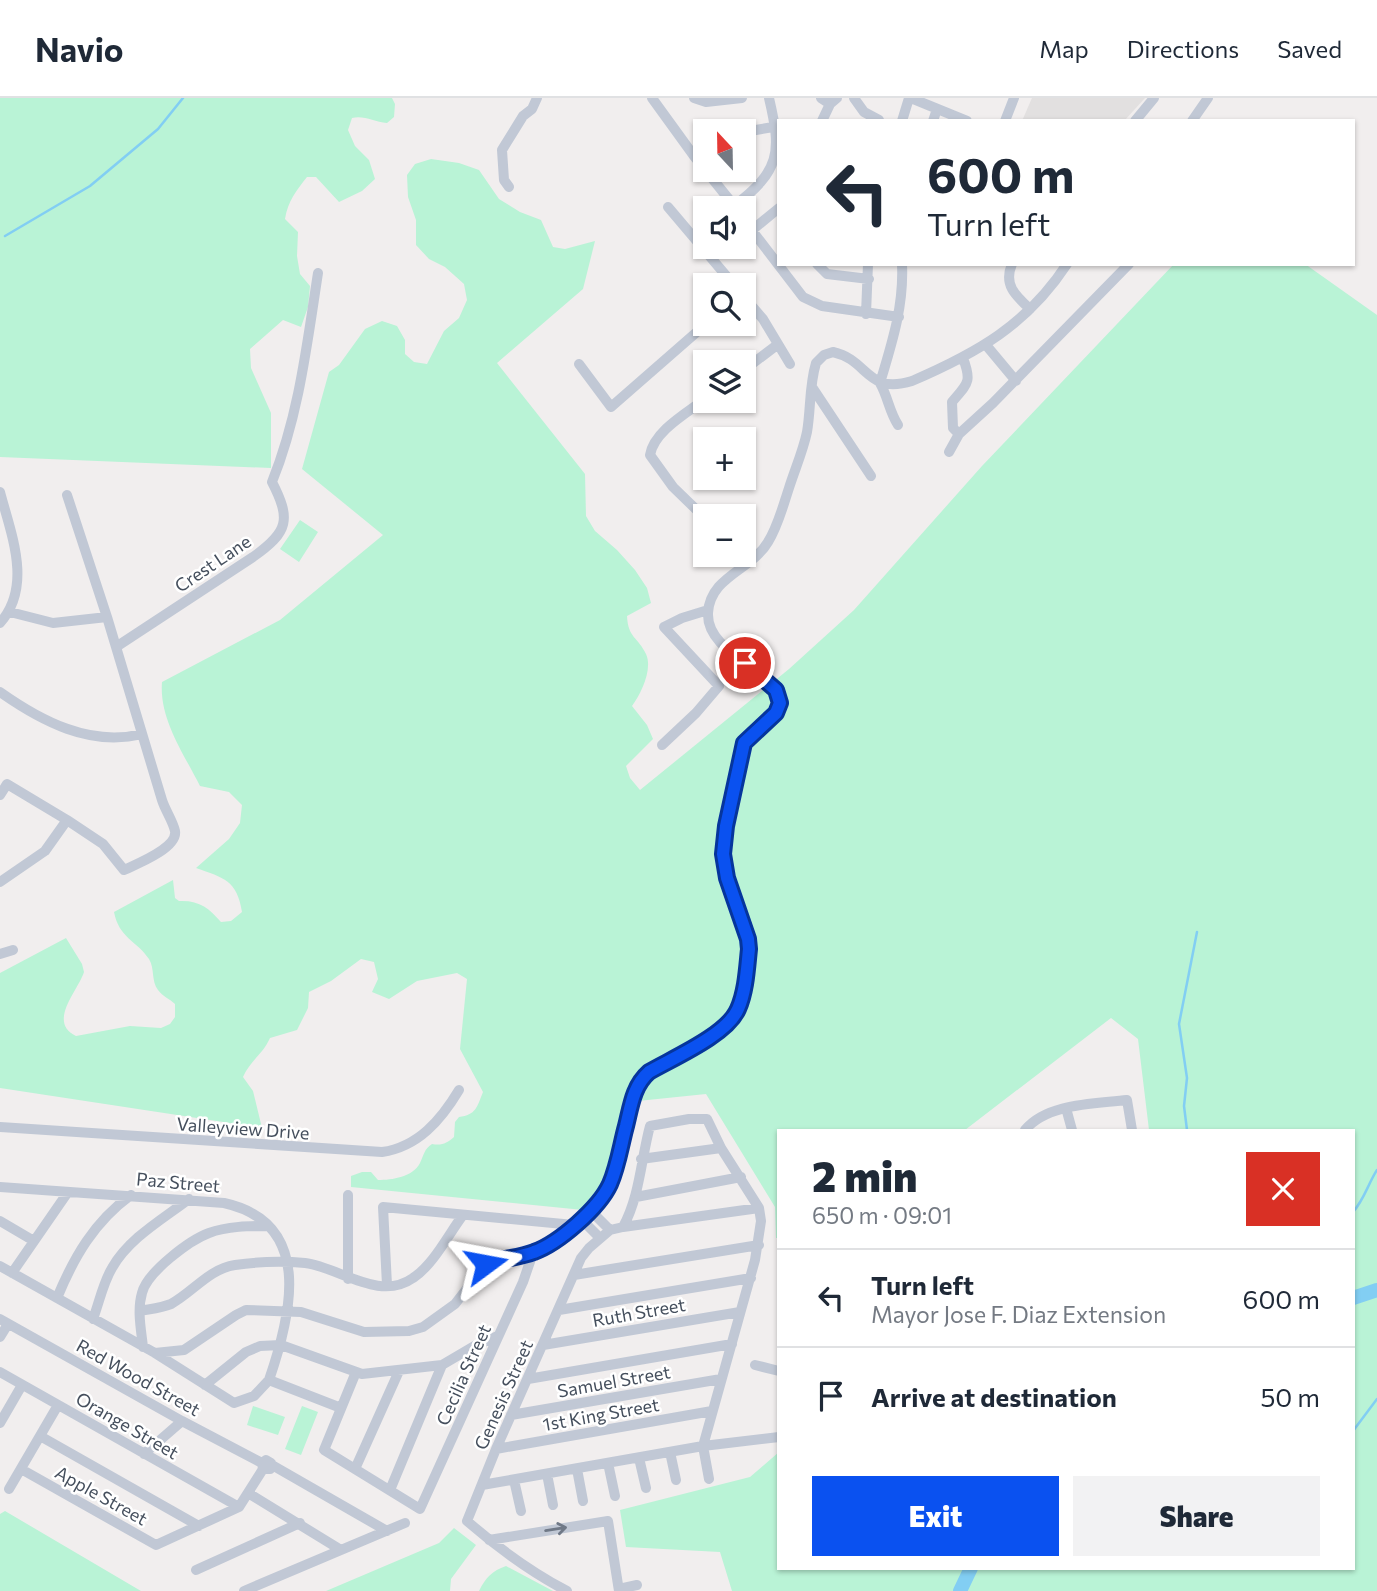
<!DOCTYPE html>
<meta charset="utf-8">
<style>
:root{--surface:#fff;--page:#f2f2f3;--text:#1f2937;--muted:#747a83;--line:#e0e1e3;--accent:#0a51f0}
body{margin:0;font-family:Commissioner,sans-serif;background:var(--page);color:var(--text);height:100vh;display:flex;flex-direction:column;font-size:26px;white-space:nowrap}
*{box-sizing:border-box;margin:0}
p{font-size:23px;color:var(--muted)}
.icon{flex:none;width:38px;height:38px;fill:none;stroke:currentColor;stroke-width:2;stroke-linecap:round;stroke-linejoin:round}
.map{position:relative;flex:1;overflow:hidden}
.drawer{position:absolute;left:777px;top:1031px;width:578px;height:441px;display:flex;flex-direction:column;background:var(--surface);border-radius:0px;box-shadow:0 2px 5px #0004}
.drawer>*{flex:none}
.hud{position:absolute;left:777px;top:21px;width:578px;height:147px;border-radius:0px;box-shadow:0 2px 5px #0004;background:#fff;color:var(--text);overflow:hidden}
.needle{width:46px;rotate:338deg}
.buttons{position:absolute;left:693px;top:21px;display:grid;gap:14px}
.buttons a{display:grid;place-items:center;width:63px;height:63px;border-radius:0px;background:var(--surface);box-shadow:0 2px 5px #0004;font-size:35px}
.pin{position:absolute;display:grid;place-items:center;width:60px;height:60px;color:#fff;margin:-30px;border:4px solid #fff;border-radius:50%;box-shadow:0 2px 7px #0007}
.me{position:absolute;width:77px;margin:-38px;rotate:77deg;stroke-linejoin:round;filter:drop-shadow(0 0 5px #0008)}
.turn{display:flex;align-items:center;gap:24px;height:147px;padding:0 35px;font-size:32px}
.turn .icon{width:91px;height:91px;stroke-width:2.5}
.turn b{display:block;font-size:49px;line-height:60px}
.round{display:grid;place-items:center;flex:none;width:74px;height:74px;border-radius:0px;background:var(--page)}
.head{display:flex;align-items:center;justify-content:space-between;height:119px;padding:0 35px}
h1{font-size:42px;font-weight:800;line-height:52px}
.action{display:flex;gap:14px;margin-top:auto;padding:14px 35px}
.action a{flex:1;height:80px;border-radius:0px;background:var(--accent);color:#fff;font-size:28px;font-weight:800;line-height:80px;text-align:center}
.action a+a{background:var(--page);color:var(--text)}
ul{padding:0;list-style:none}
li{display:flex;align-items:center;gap:21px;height:98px;padding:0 35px;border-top:2px solid var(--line)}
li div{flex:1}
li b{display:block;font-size:26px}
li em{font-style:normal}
header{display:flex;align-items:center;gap:42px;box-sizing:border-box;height:98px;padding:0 35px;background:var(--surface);border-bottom:2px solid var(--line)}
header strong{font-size:33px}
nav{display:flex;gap:38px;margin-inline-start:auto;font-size:24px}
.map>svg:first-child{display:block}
.education{fill:#e2e0e0}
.green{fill:#b9f3d6}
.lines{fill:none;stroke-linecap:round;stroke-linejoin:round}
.stream{stroke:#82cef3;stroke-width:2.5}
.river{stroke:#82cef3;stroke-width:14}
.minor{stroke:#c1c8d5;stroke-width:10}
.oneway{stroke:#707987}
.route-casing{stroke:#06359c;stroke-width:18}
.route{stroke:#0a51f0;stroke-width:12}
.labels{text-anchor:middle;stroke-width:5;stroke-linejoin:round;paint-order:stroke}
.street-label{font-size:18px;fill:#454f5d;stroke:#fff}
</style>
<header>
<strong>Navio</strong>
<nav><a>Map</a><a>Directions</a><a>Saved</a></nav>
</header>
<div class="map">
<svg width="1377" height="1493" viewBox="0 0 1377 1493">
<rect width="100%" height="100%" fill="#f1eeee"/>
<!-- education -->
<path class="education" d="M 1032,0 L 1145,0 L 1124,23 L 1022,23 Z"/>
<!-- green -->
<path class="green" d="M 0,0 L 392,0 L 395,6 L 394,19 L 387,25 C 374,24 364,17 352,20 L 348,32 L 355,48 L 369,62 L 375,81 L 362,93 L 339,104 L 316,79 L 307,79 C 296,93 288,103 285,121 L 298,134 L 297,158 L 300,176 L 310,188 L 308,209 L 301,229 L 283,222 L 250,251 L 251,270 L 271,315 L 271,370 L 0,359 Z
M 431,61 L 459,65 L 479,72 L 499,101 L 520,114 L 541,122 L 553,149 L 565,151 L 595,143 L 583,191 L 497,265 L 585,376 L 586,418 L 595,433 L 617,452 L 635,472 L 647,490 L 651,505 L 627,518 C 628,540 638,539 646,556 C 653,571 641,596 632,608 L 647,627 L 653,641 L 626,668 L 630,680 L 640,692 L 789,571 L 854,512 L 982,368 L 1174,166 L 1305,166 L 1377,217 L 1377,1493 L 732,1493 L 720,1454 L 626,1449 L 620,1412 L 750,1379 L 779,1354 L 779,1470 L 1353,1470 L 1353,1032 L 1149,1032 L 1138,941 L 1111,920 L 965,1032 L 779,1032 L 779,1140 L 776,1140 L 775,1109 L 706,996 L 638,1003 L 630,1000 L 604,1090 L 583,1112 L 351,1089 L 351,1078 L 362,1074 L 371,1074 L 378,1082 C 392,1082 413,1079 420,1065 C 424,1057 424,1051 432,1046 C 442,1048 447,1045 454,1039 L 455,1024 L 459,1019 C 476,1017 477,1009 483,994 L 460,951 L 467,881 L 457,875 L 417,883 L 389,901 L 372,894 L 378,881 L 374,864 L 361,861 L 331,883 L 309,894 L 308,910 L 297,932 L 270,940 C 263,956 250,963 243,979 L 253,993 L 262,1030 L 0,990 L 0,875 L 66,840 L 82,866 L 84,874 C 78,893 47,924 76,938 L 130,928 L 161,930 L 170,926 L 175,919 L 175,906 C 170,901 162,898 158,892 C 151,883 155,871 149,861 C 136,842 119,840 114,814 L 173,782 L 175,800 L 179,803 C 199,802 209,810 221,824 L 231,823 L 242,814 C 237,782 224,780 196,770 L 229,741 L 240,725 L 242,707 L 229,694 L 200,688 C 184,656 159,621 162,584 L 280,522 L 383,437 L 302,371 L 329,274 L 339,267 L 365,231 L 382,223 L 397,228 L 405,242 L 405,256 L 414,264 L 427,266 L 444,233 L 459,220 L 467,202 L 464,186 L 445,169 L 429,161 L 416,147 L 416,122 L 408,99 L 407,77 L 415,66 Z
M 300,422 L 318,434 L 299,464 L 280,451 Z
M 253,1308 L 285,1319 L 278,1337 L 247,1327 Z
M 302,1308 L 318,1314 L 301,1357 L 285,1351 Z
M 5,1413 L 141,1493 L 0,1493 L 0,1416 Z
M 454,1430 L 476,1447 L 451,1481 L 450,1493 L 326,1493 L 439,1445 Z
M 506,1468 L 553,1493 L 479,1493 C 486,1479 492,1473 506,1468 Z"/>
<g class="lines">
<!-- stream -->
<path class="stream" d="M 5,138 L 90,88 L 158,31 L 183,0
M 1187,1032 L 1184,1008 L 1187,980 L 1179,926 L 1197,834
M 1353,1114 C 1364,1102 1368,1086 1377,1072
M 1353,1333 L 1377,1301"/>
<!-- river -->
<path class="river" d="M 1353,1200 L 1377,1192
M 960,1493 L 971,1470"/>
<!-- minor -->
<path class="minor" d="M 652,0 L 694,58 L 736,110
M 694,0 L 706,4 L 742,0
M 821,0 L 830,6
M 854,0 L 864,14 L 879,22
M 911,0 L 967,23
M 822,23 L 830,6 L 837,0
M 902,23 L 909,0
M 933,23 L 937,11
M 1005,23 L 1014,0
M 1135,23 L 1154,0
M 1192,23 L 1208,0
M 744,34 L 779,28
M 694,58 L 705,50
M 509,89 L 504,82 L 502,52 L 523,18 L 532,11 L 537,0
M 734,108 C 780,73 782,55 769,0
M 668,109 L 734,187
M 744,122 L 803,199 L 822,208 L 899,219
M 751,133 L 779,110
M 817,166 L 827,176 L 869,181
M 1012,166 C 1003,187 1016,198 1030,211
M 744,199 L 763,221 L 790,266
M 866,216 L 868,166
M 986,247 L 1016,283
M 579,266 L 611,309 L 706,226
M 744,272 L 777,247
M 812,289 L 871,378
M 705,301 C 687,315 654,333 650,357 L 673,389 L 705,420
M 898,327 C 889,313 888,299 880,285 C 892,245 904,208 902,166
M 959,336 L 953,330 L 952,304 C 968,285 972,284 963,260
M 949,354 L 959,336 L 993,305 L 1129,166
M 0,394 C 11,436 33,488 0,525
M 733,457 L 742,469
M 10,514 L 53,525 L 107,519
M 116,549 L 253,459 C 289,434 291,421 272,384 C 299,317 307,246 318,175
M 0,594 C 41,623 90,649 142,636
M 662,647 L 696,615 L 719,588 L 664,529 L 682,520 L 708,512
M 0,697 L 7,686 L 67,722
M 0,784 L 45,753 L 67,722 L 103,746 L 124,772 C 137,766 178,750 175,733 C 173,723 165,712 162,702 L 107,519 L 67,397
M 0,856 L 13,852
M 1066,1010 L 1072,1032
M 0,1029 L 382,1054 C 418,1049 441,1022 459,992
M 1025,1032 C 1047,1005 1095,1006 1127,1002 L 1132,1032
M 641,1061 L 721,1050
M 0,1089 L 224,1105 C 315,1125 291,1218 269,1282
M 348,1097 L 348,1181
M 636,1099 L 741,1079
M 590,1112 L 610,1132
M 581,1121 L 600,1140
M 0,1123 L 34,1143
M 623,1129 C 640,1098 641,1061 650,1028 L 689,1021 L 707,1021 L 721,1050 L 759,1110 L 761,1123 L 755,1162 L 703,1348 L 709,1381
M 0,1168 L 155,1255 L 234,1305 L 254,1298 L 269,1282 L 341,1310
M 12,1175 L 68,1094
M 574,1177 L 759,1147
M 387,1187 L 383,1109 L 574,1127
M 57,1200 C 74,1159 94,1124 131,1097
M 559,1212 L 751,1180
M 140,1213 C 150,1211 161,1210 171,1206 C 193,1194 209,1171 235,1167 C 256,1164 283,1163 305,1165 C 339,1169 379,1204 413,1180 C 434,1166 448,1137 463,1117
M 0,1221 L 182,1323 L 262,1365
M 93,1221 C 99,1205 103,1185 112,1170 C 129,1140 163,1121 189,1101
M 0,1239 L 8,1226
M 543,1247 L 740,1214
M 143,1249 C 141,1231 137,1212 142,1195 C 147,1174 190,1142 209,1135 C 227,1128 250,1128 269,1128
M 155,1255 L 184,1252 L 236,1217 L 246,1212 L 301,1214 L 364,1234 L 409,1233 L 423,1229 L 455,1206 L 486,1166 L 533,1155 L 543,1150 L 562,1137 L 600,1101 L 612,1079 L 636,990 L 640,982 L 649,974 L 720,932 L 730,923 L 738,912 L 742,899 L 749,851 L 748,841 C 740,814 723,784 723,755 C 723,732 730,709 735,686 C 737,673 738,657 744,645 C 752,629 776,625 780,607 C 786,574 706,559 708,515 C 710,478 752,472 768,444 C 778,428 783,408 789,390 C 795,371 803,353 807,334 C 811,311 809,288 816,265 L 824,257 L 833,254 C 869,262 866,297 912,283 C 977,255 1027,227 1067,166
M 755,1267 L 779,1273
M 0,1274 L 239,1409
M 356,1274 L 324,1352 L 420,1411 L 523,1184 L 533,1155
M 528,1281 L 732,1246
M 205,1287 L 246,1254 L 260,1248 L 281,1247 L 362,1276 L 442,1267 L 476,1247 L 498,1238
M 511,1317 L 721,1281
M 0,1325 L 22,1287
M 40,1338 L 199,1428
M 496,1351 L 712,1313
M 670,1354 L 676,1382
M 144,1356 L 182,1323
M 639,1360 L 646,1390
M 608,1365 L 615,1398
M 272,1367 L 387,1433
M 21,1371 L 156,1447 L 239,1409 L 263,1371 L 262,1365 L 266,1362 L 271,1365 L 270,1371 L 263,1371
M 355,1371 L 399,1273
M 577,1371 L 583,1403
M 547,1376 L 553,1407
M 514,1382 L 521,1413
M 482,1387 L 703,1348 L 779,1339
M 9,1391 L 58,1307
M 390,1392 L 442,1267
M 248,1395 L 341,1452
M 489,1442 L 608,1423 L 619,1493
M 196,1472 L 300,1425
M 619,1491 L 637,1487
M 244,1493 L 405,1425
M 567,1493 C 531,1474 498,1450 467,1423 L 496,1351 L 581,1160 L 589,1150 L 610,1132 L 623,1129 L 759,1110"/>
</g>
<!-- one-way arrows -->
<defs><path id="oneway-shaft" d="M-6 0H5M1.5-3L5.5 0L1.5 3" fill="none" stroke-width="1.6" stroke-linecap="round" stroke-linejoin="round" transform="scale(1.75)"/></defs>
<use class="oneway" href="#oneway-shaft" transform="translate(556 1431) rotate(-9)"/>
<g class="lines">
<!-- route casing -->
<g class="route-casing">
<path id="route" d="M 486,1166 C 502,1160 519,1160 534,1154 C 559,1145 599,1110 610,1086 C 618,1068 621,1046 626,1028 C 631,1008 633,988 649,974 C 673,960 727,937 738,911 C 746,893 747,870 749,851 L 748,841 L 727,780 L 723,756 L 726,728 L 744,645 L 776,615 L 780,605 L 776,592 L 745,565"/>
</g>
<!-- route -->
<use href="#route" class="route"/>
</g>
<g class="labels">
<!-- street labels -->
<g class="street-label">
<text transform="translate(213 466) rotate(-34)" y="6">Crest Lane</text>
<text transform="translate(243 1031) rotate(4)" y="6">Valleyview Drive</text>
<text transform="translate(178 1085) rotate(5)" y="6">Paz Street</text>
<text transform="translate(639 1215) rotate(-10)" y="6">Ruth Street</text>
<text transform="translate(464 1277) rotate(-66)" y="6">Cecilia Street</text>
<text transform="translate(138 1280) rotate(29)" y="6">Red Wood Street</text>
<text transform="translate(614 1284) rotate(-10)" y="6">Samuel Street</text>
<text transform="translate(504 1297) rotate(-66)" y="6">Genesis Street</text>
<text transform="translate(601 1317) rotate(-10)" y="6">1st King Street</text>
<text transform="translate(127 1328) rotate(30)" y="6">Orange Street</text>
<text transform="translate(101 1398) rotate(29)" y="6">Apple Street</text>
</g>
</g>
</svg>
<div class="buttons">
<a><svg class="needle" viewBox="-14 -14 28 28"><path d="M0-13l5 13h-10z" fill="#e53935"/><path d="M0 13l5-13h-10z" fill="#747a83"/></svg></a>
<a><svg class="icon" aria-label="sound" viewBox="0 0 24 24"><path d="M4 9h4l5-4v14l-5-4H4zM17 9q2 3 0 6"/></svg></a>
<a><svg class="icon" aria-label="search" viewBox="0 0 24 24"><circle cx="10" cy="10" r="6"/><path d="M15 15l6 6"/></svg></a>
<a><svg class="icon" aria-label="layers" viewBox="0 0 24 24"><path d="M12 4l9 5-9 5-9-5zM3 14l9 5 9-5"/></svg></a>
<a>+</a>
<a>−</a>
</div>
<div class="pin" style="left:745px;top:565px;background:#d93025"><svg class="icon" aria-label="arrive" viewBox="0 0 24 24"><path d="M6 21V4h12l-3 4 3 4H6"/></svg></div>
<svg class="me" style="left:486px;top:1166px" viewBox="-20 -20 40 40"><path d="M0-17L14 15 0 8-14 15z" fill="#0a51f0" stroke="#fff" stroke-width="4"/></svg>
<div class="hud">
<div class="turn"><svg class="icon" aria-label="left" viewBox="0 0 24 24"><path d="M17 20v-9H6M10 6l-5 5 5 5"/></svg><div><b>600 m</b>Turn left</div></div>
</div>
<section class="drawer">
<div class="head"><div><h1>2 min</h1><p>650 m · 09:01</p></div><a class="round" style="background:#d93025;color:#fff"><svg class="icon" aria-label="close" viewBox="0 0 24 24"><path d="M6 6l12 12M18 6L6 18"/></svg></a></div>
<ul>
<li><svg class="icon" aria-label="left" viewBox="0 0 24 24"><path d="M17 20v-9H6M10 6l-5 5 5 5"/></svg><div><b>Turn left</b><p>Mayor Jose F. Diaz Extension</p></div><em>600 m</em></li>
<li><svg class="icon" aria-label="arrive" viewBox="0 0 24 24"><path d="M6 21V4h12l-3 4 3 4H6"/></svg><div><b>Arrive at destination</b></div><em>50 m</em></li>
</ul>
<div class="action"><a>Exit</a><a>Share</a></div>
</section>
</div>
